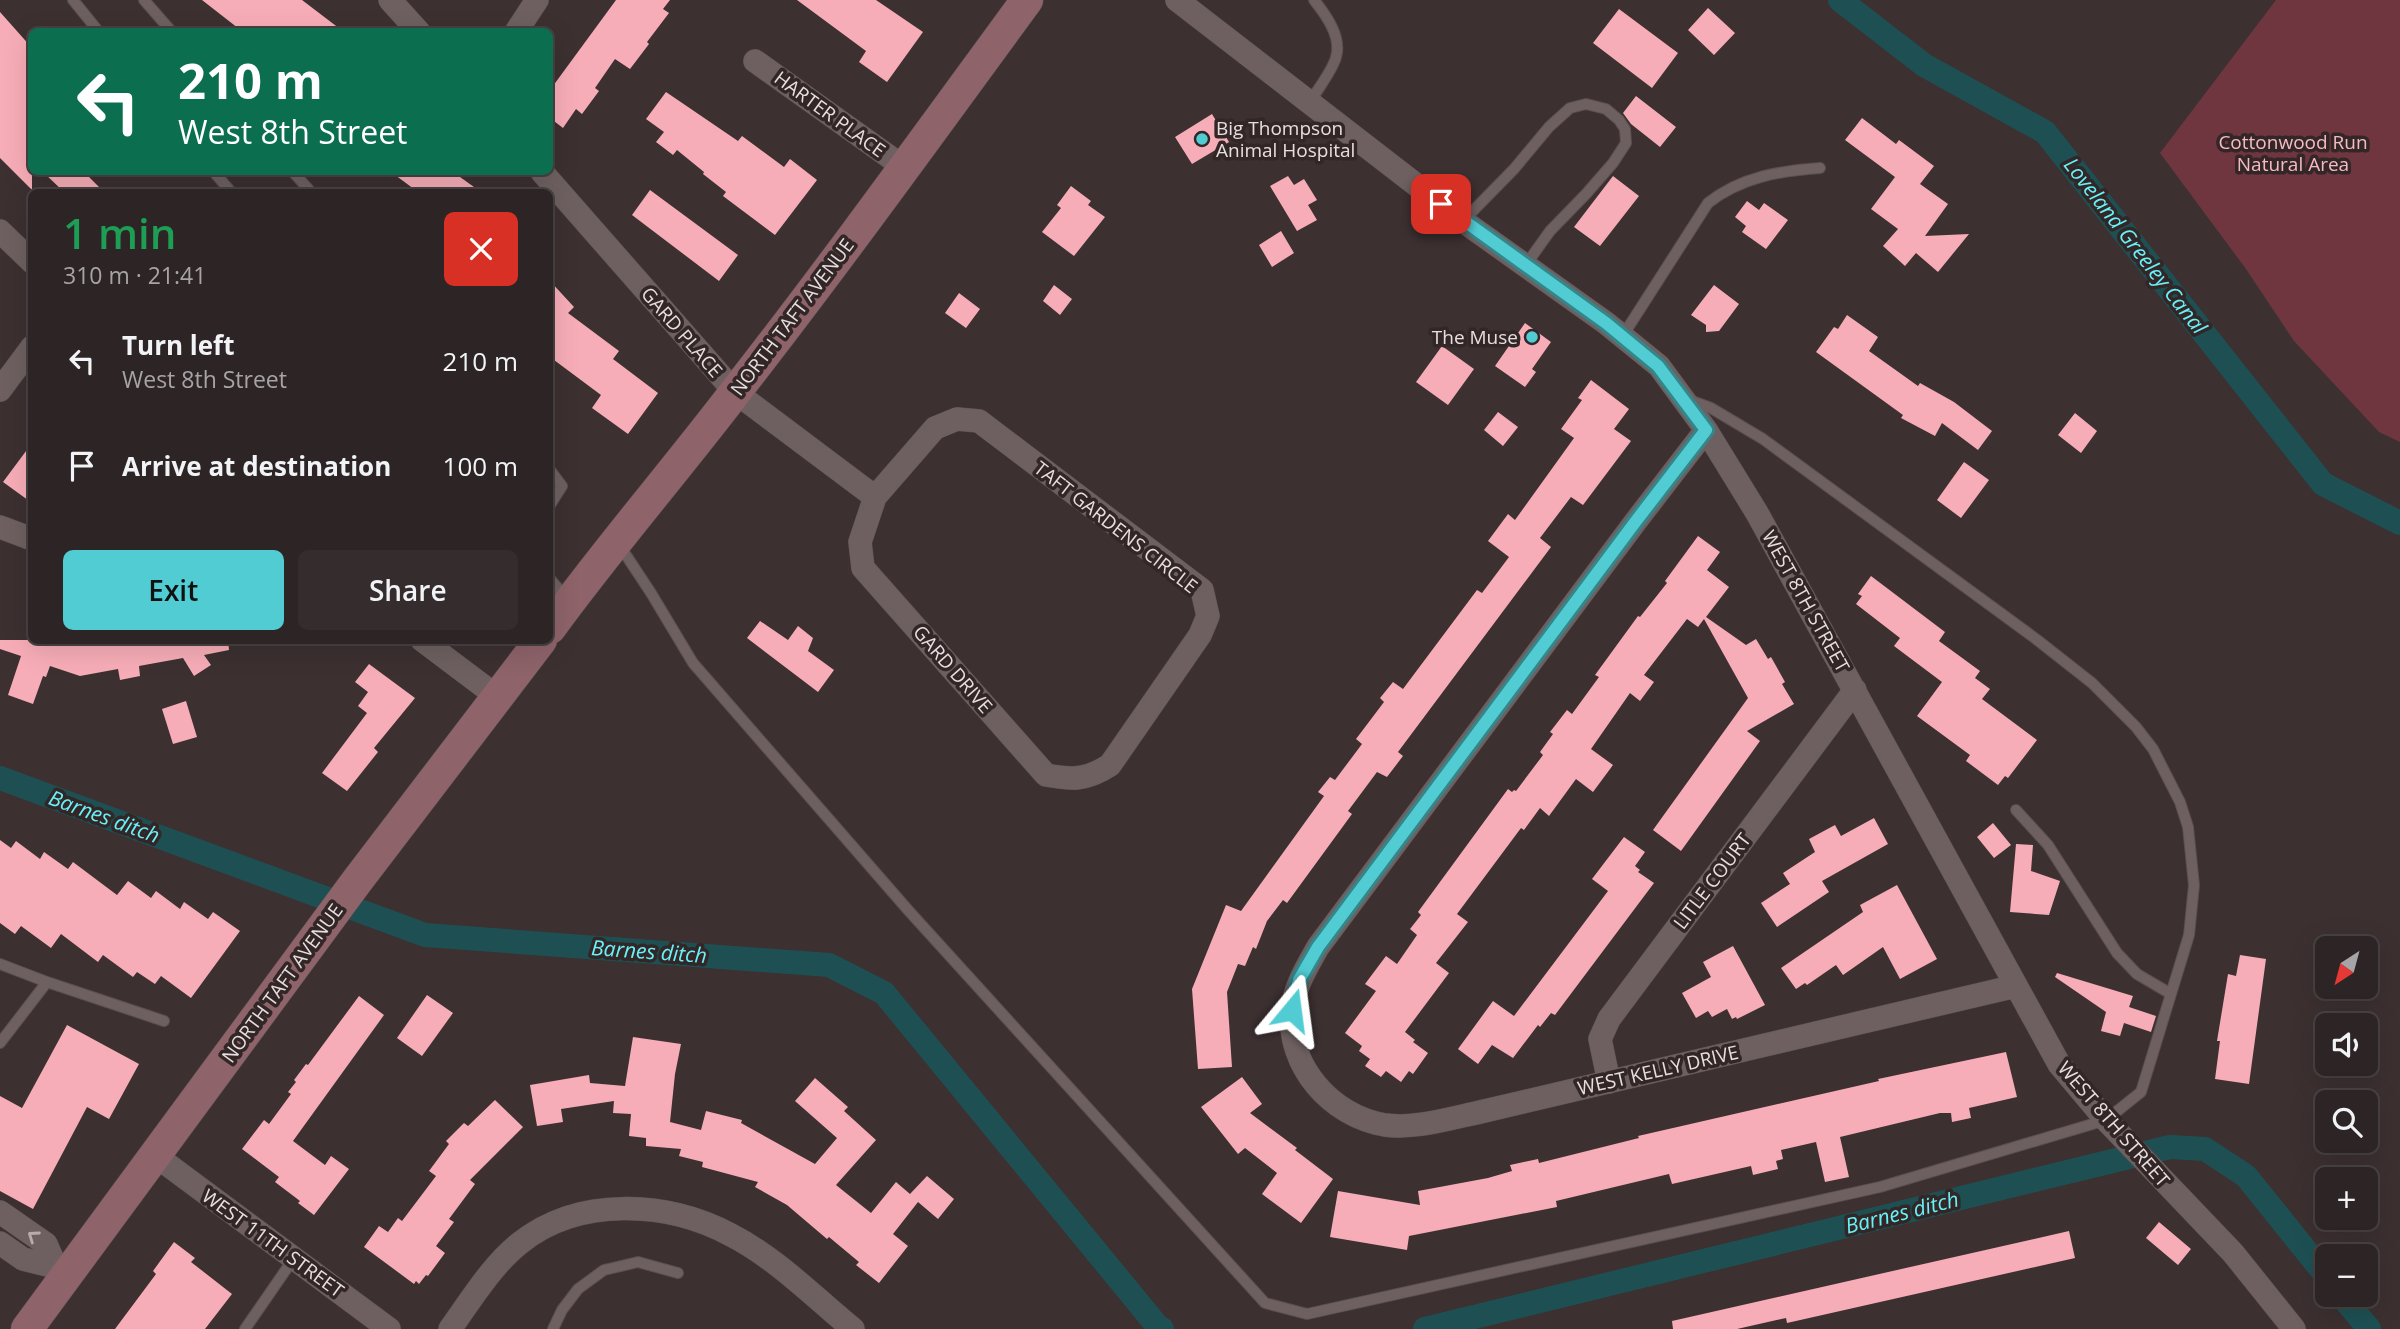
<!DOCTYPE html>
<meta charset="utf-8">
<style>
:root{--surface:#2d2425;--page:#352c2d;--text:#f1f3f6;--muted:#a7a4a7;--line:#484142;--accent:#51ccd3}
body{margin:0;font-family:"Open Sans",sans-serif;background:var(--page);color:var(--text);height:100vh;display:flex;flex-direction:column;font-size:26px;white-space:nowrap}
*{box-sizing:border-box;margin:0}
p{font-size:23px;color:var(--muted)}
.icon{flex:none;width:38px;height:38px;fill:none;stroke:currentColor;stroke-width:2;stroke-linecap:round;stroke-linejoin:round}
.map{position:relative;flex:1;overflow:hidden}
.drawer{position:absolute;left:28px;top:189px;width:525px;height:455px;display:flex;flex-direction:column;background:var(--surface);border-radius:10px;box-shadow:0 7px 28px #0002,0 0 0 2px var(--line)}
.drawer>*{flex:none}
.hud{position:absolute;left:28px;top:28px;width:525px;height:147px;border-radius:10px;box-shadow:0 7px 28px #0002,0 0 0 2px var(--line);background:#0b6e4f;color:#fff;overflow:hidden}
.needle{width:46px;rotate:216deg}
.tools{position:absolute;left:2315px;top:936px;display:grid;gap:14px}
.tools a{display:grid;place-items:center;width:63px;height:63px;border-radius:10px;background:var(--surface);box-shadow:0 7px 28px #0002,0 0 0 2px var(--line);font-size:35px}
.pin{position:absolute;display:grid;place-items:center;width:60px;height:60px;color:#fff;margin:-30px;border-radius:14px;box-shadow:0 4px 10px #0006}
.me{position:absolute;width:77px;margin:-38px;rotate:16deg;stroke-linejoin:round;filter:drop-shadow(0 0 5px #0008)}
.turn{display:flex;align-items:center;gap:24px;height:147px;padding:0 35px;font-size:32px}
.turn .icon{width:91px;height:91px;stroke-width:2.5}
.turn b{display:block;font-size:49px;line-height:60px}
.round{display:grid;place-items:center;flex:none;width:74px;height:74px;border-radius:10px;background:var(--page)}
.overview{display:flex;align-items:center;justify-content:space-between;height:119px;padding:0 35px}
h1{font-size:42px;font-weight:600;line-height:52px;color:#1e9e55}
.button{display:flex;gap:14px;margin-top:auto;padding:14px 35px}
.button a{flex:1;height:80px;border-radius:10px;background:var(--accent);color:#111;font-size:28px;font-weight:600;line-height:80px;text-align:center}
.button a+a{background:var(--page);color:var(--text)}
ul{padding:0;list-style:none}
li{display:flex;align-items:center;gap:21px;height:105px;padding:0 35px}
li div{flex:1}
li b{display:block;font-size:26px}
li em{font-style:normal}
.map>svg:first-child{display:block}
.green{fill:#6f3640}
.lines{fill:none;stroke-linecap:round;stroke-linejoin:round}
.canal{stroke:#1e5053;stroke-width:24}
.building{fill:#f7adb7}
.lane-casing{stroke:#5a4f50;stroke-width:12}
.street-casing{stroke:#5a4f50;stroke-width:24}
.secondary-casing{stroke:#5a4f50;stroke-width:33}
.lane{stroke:#6e6061;stroke-width:10}
.street{stroke:#6e6061;stroke-width:23}
.secondary{stroke:#8e636a;stroke-width:32}
.oneway{stroke:#b7acad}
.route-casing{stroke:#358589;stroke-width:18}
.route{stroke:#51ccd3;stroke-width:12}
.poi-dot{fill:#51ccd3;stroke:#322627;stroke-width:2.5}
.labels{text-anchor:middle;stroke-width:7;stroke-linejoin:round;paint-order:stroke}
.street-label{font-size:19px;fill:#e7dedf;stroke:#322627}
.poi-label{font-size:19px;fill:#e7dedf;stroke:#322627;text-anchor:start}
.park-label{font-size:19px;fill:#f6bac1;stroke:#322627}
.water-label{font-size:21px;font-style:italic;fill:#69f1f8;stroke:#322627}
</style>
<div class="map">
<svg width="2400" height="1329" viewBox="0 0 2400 1329">
<rect width="100%" height="100%" fill="#3c3031"/>
<!-- green -->
<path class="green" d="M 2276,0 L 2400,0 L 2400,442 L 2379,432 L 2294,341 L 2246,269 L 2160,153 Z"/>
<g class="lines">
<!-- canal -->
<path class="canal" d="M 1840,0 L 1924,65 L 2045,132 L 2323,484 L 2400,523
M 0,778 L 425,935 L 829,965 L 884,993 L 1159,1328 L 1162,1329
M 2341,1295 L 2369,1329
M 1425,1329 L 2170,1147 L 2205,1149 L 2246,1176 L 2328,1278"/>
</g>
<!-- building -->
<path class="building" d="M 202,0 L 302,0 L 344,32 L 243,32 Z
M 616,0 L 670,0 L 663,9 L 669,13 L 647,42 L 649,44 L 630,69 L 615,59 L 595,88 L 599,91 L 582,114 L 576,109 L 563,128 L 550,118 L 550,90 Z
M 797,0 L 876,0 L 923,32 L 887,82 L 859,62 L 866,51 Z
M 1708,8 L 1735,33 L 1714,55 L 1688,30 Z
M 1619,9 L 1678,53 L 1652,88 L 1593,43 Z
M 0,12 L 32,48 L 32,190 L 0,158 Z
M 666,92 L 738,141 L 742,136 L 784,167 L 790,159 L 817,180 L 775,235 L 723,196 L 726,192 L 703,174 L 704,172 L 677,150 L 673,155 L 656,142 L 664,132 L 646,119 Z
M 1636,96 L 1676,127 L 1660,147 L 1631,124 L 1623,113 Z
M 1212,114 L 1229,142 L 1192,164 L 1175,137 Z
M 1862,118 L 1896,144 L 1899,140 L 1934,166 L 1920,184 L 1948,204 L 1925,236 L 1969,234 L 1938,272 L 1916,253 L 1905,266 L 1883,246 L 1898,229 L 1871,209 L 1895,177 L 1845,140 Z
M 43,172 L 84,172 L 104,192 L 64,192 Z
M 391,172 L 453,172 L 481,192 L 418,192 Z
M 1288,176 L 1294,185 L 1304,179 L 1317,200 L 1308,205 L 1317,220 L 1297,231 L 1270,186 Z
M 1613,176 L 1639,196 L 1600,246 L 1574,227 Z
M 1071,186 L 1091,201 L 1088,205 L 1105,217 L 1074,256 L 1042,232 L 1061,208 L 1057,205 Z
M 650,190 L 738,255 L 719,281 L 632,215 Z
M 1747,201 L 1759,210 L 1764,203 L 1788,220 L 1766,249 L 1742,232 L 1746,226 L 1735,217 Z
M 1281,231 L 1294,253 L 1272,267 L 1259,245 Z
M 550,281 L 574,307 L 568,313 L 619,351 L 613,359 L 658,393 L 628,434 L 592,408 L 601,395 L 550,357 Z
M 1054,285 L 1072,299 L 1060,315 L 1043,301 Z
M 1714,285 L 1739,304 L 1719,331 L 1706,332 L 1706,325 L 1691,315 Z
M 959,293 L 980,309 L 966,328 L 945,313 Z
M 1847,315 L 1878,337 L 1869,351 L 1918,386 L 1920,383 L 1954,402 L 1992,431 L 1978,450 L 1942,423 L 1935,436 L 1901,418 L 1903,415 L 1816,352 L 1834,327 L 1838,329 Z
M 1525,323 L 1551,342 L 1532,369 L 1536,372 L 1525,387 L 1495,366 Z
M 1442,346 L 1474,369 L 1448,405 L 1416,382 Z
M 1591,380 L 1629,409 L 1614,429 L 1631,441 L 1583,505 L 1571,497 L 1540,538 L 1551,547 L 1398,752 L 1403,756 L 1387,777 L 1377,772 L 1348,811 L 1352,814 L 1287,903 L 1283,900 L 1267,921 L 1256,949 L 1253,947 L 1245,966 L 1238,964 L 1227,992 L 1232,1067 L 1198,1069 L 1192,989 L 1226,905 L 1241,911 L 1324,796 L 1318,792 L 1330,777 L 1335,780 L 1362,744 L 1356,739 L 1384,702 L 1380,698 L 1393,682 L 1403,689 L 1477,590 L 1482,593 L 1509,557 L 1488,541 L 1508,514 L 1515,520 L 1574,438 L 1561,429 L 1582,400 L 1578,398 Z
M 1498,412 L 1518,427 L 1503,446 L 1484,430 Z
M 2075,413 L 2097,431 L 2081,453 L 2058,435 Z
M 32,443 L 32,503 L 3,482 Z
M 1964,462 L 1989,480 L 1961,518 L 1937,500 Z
M 1698,536 L 1720,552 L 1707,570 L 1729,587 L 1706,617 L 1746,645 L 1756,639 L 1768,659 L 1771,657 L 1785,682 L 1782,684 L 1794,704 L 1747,731 L 1760,741 L 1681,851 L 1653,830 L 1748,698 L 1704,619 L 1698,627 L 1687,619 L 1644,675 L 1654,682 L 1640,701 L 1630,693 L 1591,749 L 1613,765 L 1593,792 L 1576,779 L 1549,816 L 1540,808 L 1524,830 L 1521,828 L 1457,914 L 1468,922 L 1436,963 L 1449,973 L 1405,1032 L 1415,1040 L 1413,1042 L 1428,1053 L 1413,1074 L 1409,1071 L 1401,1082 L 1386,1071 L 1381,1077 L 1365,1066 L 1370,1059 L 1359,1051 L 1362,1046 L 1345,1033 L 1376,991 L 1365,984 L 1386,956 L 1397,964 L 1417,935 L 1410,929 L 1421,915 L 1418,912 L 1508,789 L 1512,792 L 1514,790 L 1516,791 L 1543,755 L 1540,752 L 1553,734 L 1550,732 L 1567,710 L 1572,714 L 1599,677 L 1595,675 L 1638,616 L 1640,617 L 1667,583 L 1665,581 Z
M 1871,576 L 1945,632 L 1939,641 L 1980,671 L 1975,678 L 1990,689 L 1982,699 L 2037,740 L 2008,778 L 2005,776 L 1998,785 L 1966,761 L 1970,755 L 1917,716 L 1942,682 L 1894,646 L 1900,638 L 1856,604 L 1862,596 L 1858,594 Z
M 760,621 L 788,640 L 798,626 L 813,638 L 808,651 L 834,670 L 818,692 L 747,638 Z
M 0,640 L 228,640 L 229,650 L 204,655 L 211,665 L 194,676 L 183,658 L 139,666 L 140,676 L 120,680 L 118,669 L 80,676 L 50,666 L 46,677 L 43,676 L 33,704 L 8,695 L 21,656 L 0,649 Z
M 369,664 L 415,698 L 374,748 L 378,752 L 347,791 L 322,773 L 367,713 L 358,706 L 368,692 L 355,682 Z
M 186,701 L 197,737 L 173,744 L 162,709 Z
M 1874,818 L 1888,844 L 1822,881 L 1829,892 L 1777,927 L 1761,903 L 1790,884 L 1783,873 L 1815,852 L 1809,839 L 1835,825 L 1841,836 Z
M 1993,823 L 2011,845 L 1994,858 L 1977,837 Z
M 1624,837 L 1645,852 L 1635,866 L 1640,870 L 1638,872 L 1654,883 L 1555,1015 L 1551,1013 L 1540,1027 L 1538,1025 L 1513,1058 L 1492,1045 L 1478,1064 L 1458,1049 L 1493,1001 L 1514,1016 L 1608,891 L 1592,879 Z
M 0,840 L 11,848 L 16,841 L 40,859 L 44,852 L 68,869 L 73,862 L 117,895 L 128,881 L 151,898 L 156,891 L 180,909 L 184,902 L 208,919 L 213,912 L 240,931 L 191,998 L 161,976 L 155,984 L 137,972 L 133,977 L 103,955 L 98,962 L 61,934 L 51,948 L 21,926 L 15,934 L 0,923 Z
M 2016,844 L 2033,845 L 2031,871 L 2060,881 L 2049,915 L 2010,912 Z
M 1897,885 L 1937,959 L 1900,979 L 1883,947 L 1843,975 L 1836,965 L 1807,985 L 1805,983 L 1796,989 L 1781,968 L 1863,912 L 1860,905 Z
M 1733,946 L 1765,1005 L 1737,1019 L 1736,1017 L 1732,1019 L 1727,1009 L 1712,1017 L 1708,1011 L 1696,1018 L 1682,993 L 1711,977 L 1703,962 Z
M 2240,955 L 2266,959 L 2249,1084 L 2215,1079 L 2220,1041 L 2217,1041 L 2228,974 L 2236,976 Z
M 2057,973 L 2133,996 L 2129,1007 L 2156,1016 L 2151,1032 L 2124,1023 L 2120,1036 L 2101,1031 L 2106,1012 L 2055,977 Z
M 427,995 L 453,1013 L 422,1056 L 397,1038 Z
M 359,996 L 384,1015 L 293,1141 L 325,1165 L 331,1156 L 349,1169 L 314,1215 L 298,1203 L 300,1201 L 275,1182 L 279,1177 L 242,1149 L 264,1120 L 269,1124 L 291,1094 L 288,1092 L 296,1082 L 294,1080 L 306,1064 L 308,1065 Z
M 67,1025 L 139,1064 L 109,1119 L 87,1107 L 33,1209 L 0,1191 L 0,1096 L 22,1108 Z
M 633,1037 L 681,1044 L 675,1074 L 670,1122 L 701,1130 L 706,1111 L 742,1120 L 741,1123 L 815,1164 L 837,1138 L 795,1101 L 815,1078 L 848,1107 L 844,1111 L 876,1140 L 836,1185 L 871,1213 L 896,1182 L 910,1194 L 927,1176 L 954,1199 L 938,1219 L 918,1202 L 893,1234 L 908,1246 L 879,1283 L 856,1265 L 859,1262 L 829,1237 L 827,1239 L 787,1205 L 755,1187 L 758,1182 L 702,1167 L 703,1162 L 679,1156 L 681,1149 L 646,1146 L 646,1138 L 629,1136 L 631,1114 L 613,1113 L 614,1101 L 561,1109 L 563,1122 L 537,1126 L 530,1085 L 589,1075 L 590,1083 L 625,1086 Z
M 2006,1052 L 2017,1097 L 1969,1108 L 1971,1118 L 1952,1122 L 1951,1113 L 1940,1113 L 1840,1137 L 1849,1177 L 1825,1182 L 1816,1142 L 1781,1150 L 1783,1159 L 1776,1161 L 1778,1169 L 1753,1175 L 1751,1166 L 1672,1184 L 1669,1174 L 1556,1201 L 1557,1207 L 1409,1236 L 1407,1250 L 1330,1237 L 1338,1191 L 1420,1205 L 1418,1191 L 1488,1178 L 1512,1171 L 1510,1165 L 1538,1159 L 1539,1163 L 1639,1138 L 1638,1136 L 1879,1081 L 1878,1079 Z
M 1242,1077 L 1262,1104 L 1250,1113 L 1297,1148 L 1295,1150 L 1333,1179 L 1301,1223 L 1262,1194 L 1277,1173 L 1245,1148 L 1238,1154 L 1201,1107 Z
M 495,1100 L 523,1127 L 470,1180 L 475,1184 L 449,1219 L 454,1222 L 436,1246 L 445,1253 L 428,1276 L 426,1275 L 419,1284 L 416,1281 L 414,1284 L 364,1247 L 379,1226 L 388,1232 L 398,1218 L 402,1221 L 436,1176 L 429,1171 L 449,1144 L 446,1141 L 464,1123 L 468,1126 Z
M 2159,1222 L 2191,1249 L 2178,1265 L 2146,1238 Z
M 2069,1231 L 2075,1258 L 1787,1323 L 1786,1318 L 1737,1329 L 1673,1329 L 1672,1321 Z
M 174,1242 L 195,1258 L 191,1262 L 232,1294 L 205,1329 L 115,1329 L 156,1274 L 153,1271 Z"/>
<g class="lines">
<!-- lane casing -->
<g class="lane-casing">
<path id="lane" d="M 73,0 L 99,32
M 144,0 L 172,32
M 1310,102 C 1317,90 1333,70 1336,57 C 1342,37 1326,15 1314,0
M 214,172 L 231,192
M 293,172 L 311,192
M 1463,221 L 1514,169 L 1549,127 L 1570,108 L 1586,104 L 1606,109 L 1619,120 L 1625,129 L 1626,143 L 1613,163 L 1586,194 L 1550,231 L 1525,266
M 1622,337 L 1708,203 C 1741,177 1779,171 1820,168
M 550,470 L 562,486 L 550,505
M 618,543 L 651,593 L 693,663 L 908,910 L 1265,1303 L 1307,1314 L 1880,1187 L 2106,1120 L 2141,1092 L 2189,935 L 2194,885 L 2188,827 L 2180,802 L 2153,749 L 2136,727 L 2092,683 L 2036,639 L 1763,439 L 1711,408 L 1689,400
M 550,579 L 567,599
M 2016,810 L 2048,845 L 2117,953 L 2137,974 L 2171,994
M 0,964 L 47,982 L 0,1043
M 47,982 L 164,1021
M 245,1329 L 294,1258
M 553,1329 L 562,1310 L 578,1289 L 604,1270 L 638,1262 L 678,1273"/>
</g>
<!-- street casing -->
<g class="street-casing">
<path id="street" d="M 390,0 L 419,32
M 1177,0 L 1463,221 L 1606,323 L 1659,366 L 1706,430 L 1757,513 L 2059,1064 L 2106,1120 L 2233,1253 L 2294,1329
M 516,32 L 537,0
M 755,61 L 905,168
M 542,172 L 735,392 L 875,497
M 0,231 L 32,262
M 0,390 L 32,347
M 957,419 L 979,421 L 1202,590 L 1208,616 L 1200,635 L 1110,765 C 1087,780 1073,780 1046,775 L 863,568 L 860,542 L 875,497 L 935,428 Z
M 1706,430 L 1636,521 L 1318,947 C 1307,967 1294,987 1292,1011 C 1287,1066 1331,1116 1385,1125 C 1415,1129 1447,1119 1476,1113 L 2016,986
M 0,527 L 32,539
M 422,640 L 499,698
M 1609,1082 L 1600,1039 L 1609,1019 L 1855,690
M 156,1156 L 389,1329
M 0,1212 L 46,1244 L 56,1267
M 0,1243 L 23,1259 L 56,1267 L 65,1273
M 450,1329 C 471,1300 492,1265 520,1243 C 579,1196 667,1201 731,1235 C 776,1258 814,1297 853,1329"/>
</g>
<!-- secondary casing -->
<g class="secondary-casing">
<path id="secondary" d="M 550,628 C 609,547 675,471 736,391 C 836,263 931,131 1027,0
M 27,1329 L 357,881 L 541,640"/>
</g>
<!-- lane -->
<use href="#lane" class="lane"/>
<!-- street -->
<use href="#street" class="street"/>
<!-- secondary -->
<use href="#secondary" class="secondary"/>
</g>
<!-- one-way arrows -->
<defs><path id="oneway-chevron" d="M-2-3.5L2.5 0L-2 3.5" fill="none" stroke-width="1.6" stroke-linecap="round" stroke-linejoin="round" transform="scale(1.75)"/></defs>
<use class="oneway" href="#oneway-chevron" transform="translate(33 1236) rotate(-145)"/>
<g class="lines">
<!-- route casing -->
<g class="route-casing">
<path id="route" d="M 1292,1010 L 1299,980 L 1318,947 L 1636,521 L 1706,430 L 1658,366 L 1606,323 L 1441,204"/>
</g>
<!-- route -->
<use href="#route" class="route"/>
</g>
<!-- markers -->
<g class="poi-dot">
<circle cx="1202" cy="139" r="7"/>
<circle cx="1532" cy="337" r="7"/>
</g>
<g class="labels">
<!-- street labels -->
<g class="street-label">
<text transform="translate(830 114) rotate(36)" y="7">HARTER PLACE</text>
<text transform="translate(792 317) rotate(-53)" y="7">NORTH TAFT AVENUE</text>
<text transform="translate(682 332) rotate(49)" y="7">GARD PLACE</text>
<text transform="translate(1116 527) rotate(38)" y="7">TAFT GARDENS CIRCLE</text>
<text transform="translate(1806 601) rotate(61)" y="7">WEST 8TH STREET</text>
<text transform="translate(953 669) rotate(49)" y="7">GARD DRIVE</text>
<text transform="translate(1712 881) rotate(-53)" y="7">LITLE COURT</text>
<text transform="translate(282 983) rotate(-54)" y="7">NORTH TAFT AVENUE</text>
<text transform="translate(1658 1070) rotate(-13)" y="7">WEST KELLY DRIVE</text>
<text transform="translate(2114 1124) rotate(49)" y="7">WEST 8TH STREET</text>
<text transform="translate(273 1243) rotate(36)" y="7">WEST 11TH STREET</text>
</g>
<!-- poi labels -->
<g class="poi-label">
<text x="1216" y="135">Big Thompson<tspan x="1216" dy="22">Animal Hospital</tspan></text>
<text x="1518" y="344" text-anchor="end">The Muse</text>
</g>
<!-- park labels -->
<g class="park-label">
<text x="2293" y="149">Cottonwood Run<tspan x="2293" dy="22">Natural Area</tspan></text>
</g>
<!-- water labels -->
<g class="water-label">
<text transform="translate(2135 246) rotate(52)" y="7">Loveland Greeley Canal</text>
<text transform="translate(104 817) rotate(20)" y="7">Barnes ditch</text>
<text transform="translate(649 952) rotate(4)" y="7">Barnes ditch</text>
<text transform="translate(1902 1213) rotate(-14)" y="7">Barnes ditch</text>
</g>
</g>
</svg>
<div class="tools">
<a><svg class="needle" viewBox="-14 -14 28 28"><path d="M0-13l5 13h-10z" fill="#e53935"/><path d="M0 13l5-13h-10z" fill="#a7a4a7"/></svg></a>
<a><svg class="icon" aria-label="sound" viewBox="0 0 24 24"><path d="M4 9h4l5-4v14l-5-4H4zM17 9q2 3 0 6"/></svg></a>
<a><svg class="icon" aria-label="search" viewBox="0 0 24 24"><circle cx="10" cy="10" r="6"/><path d="M15 15l6 6"/></svg></a>
<a>+</a>
<a>−</a>
</div>
<div class="pin" style="left:1441px;top:204px;background:#d93025"><svg class="icon" aria-label="arrive" viewBox="0 0 24 24"><path d="M6 21V4h12l-3 4 3 4H6"/></svg></div>
<svg class="me" style="left:1292px;top:1010px" viewBox="-20 -20 40 40"><path d="M0-17L14 15 0 8-14 15z" fill="#51ccd3" stroke="#fff" stroke-width="4"/></svg>
<div class="hud">
<div class="turn"><svg class="icon" aria-label="left" viewBox="0 0 24 24"><path d="M17 20v-9H6M10 6l-5 5 5 5"/></svg><div><b>210 m</b>West 8th Street</div></div>
</div>
<section class="drawer">
<div class="overview"><div><h1>1 min</h1><p>310 m · 21:41</p></div><a class="round" style="background:#d93025;color:#fff"><svg class="icon" aria-label="close" viewBox="0 0 24 24"><path d="M6 6l12 12M18 6L6 18"/></svg></a></div>
<ul>
<li><svg class="icon" aria-label="left" viewBox="0 0 24 24"><path d="M17 20v-9H6M10 6l-5 5 5 5"/></svg><div><b>Turn left</b><p>West 8th Street</p></div><em>210 m</em></li>
<li><svg class="icon" aria-label="arrive" viewBox="0 0 24 24"><path d="M6 21V4h12l-3 4 3 4H6"/></svg><div><b>Arrive at destination</b></div><em>100 m</em></li>
</ul>
<div class="button"><a>Exit</a><a>Share</a></div>
</section>
</div>
